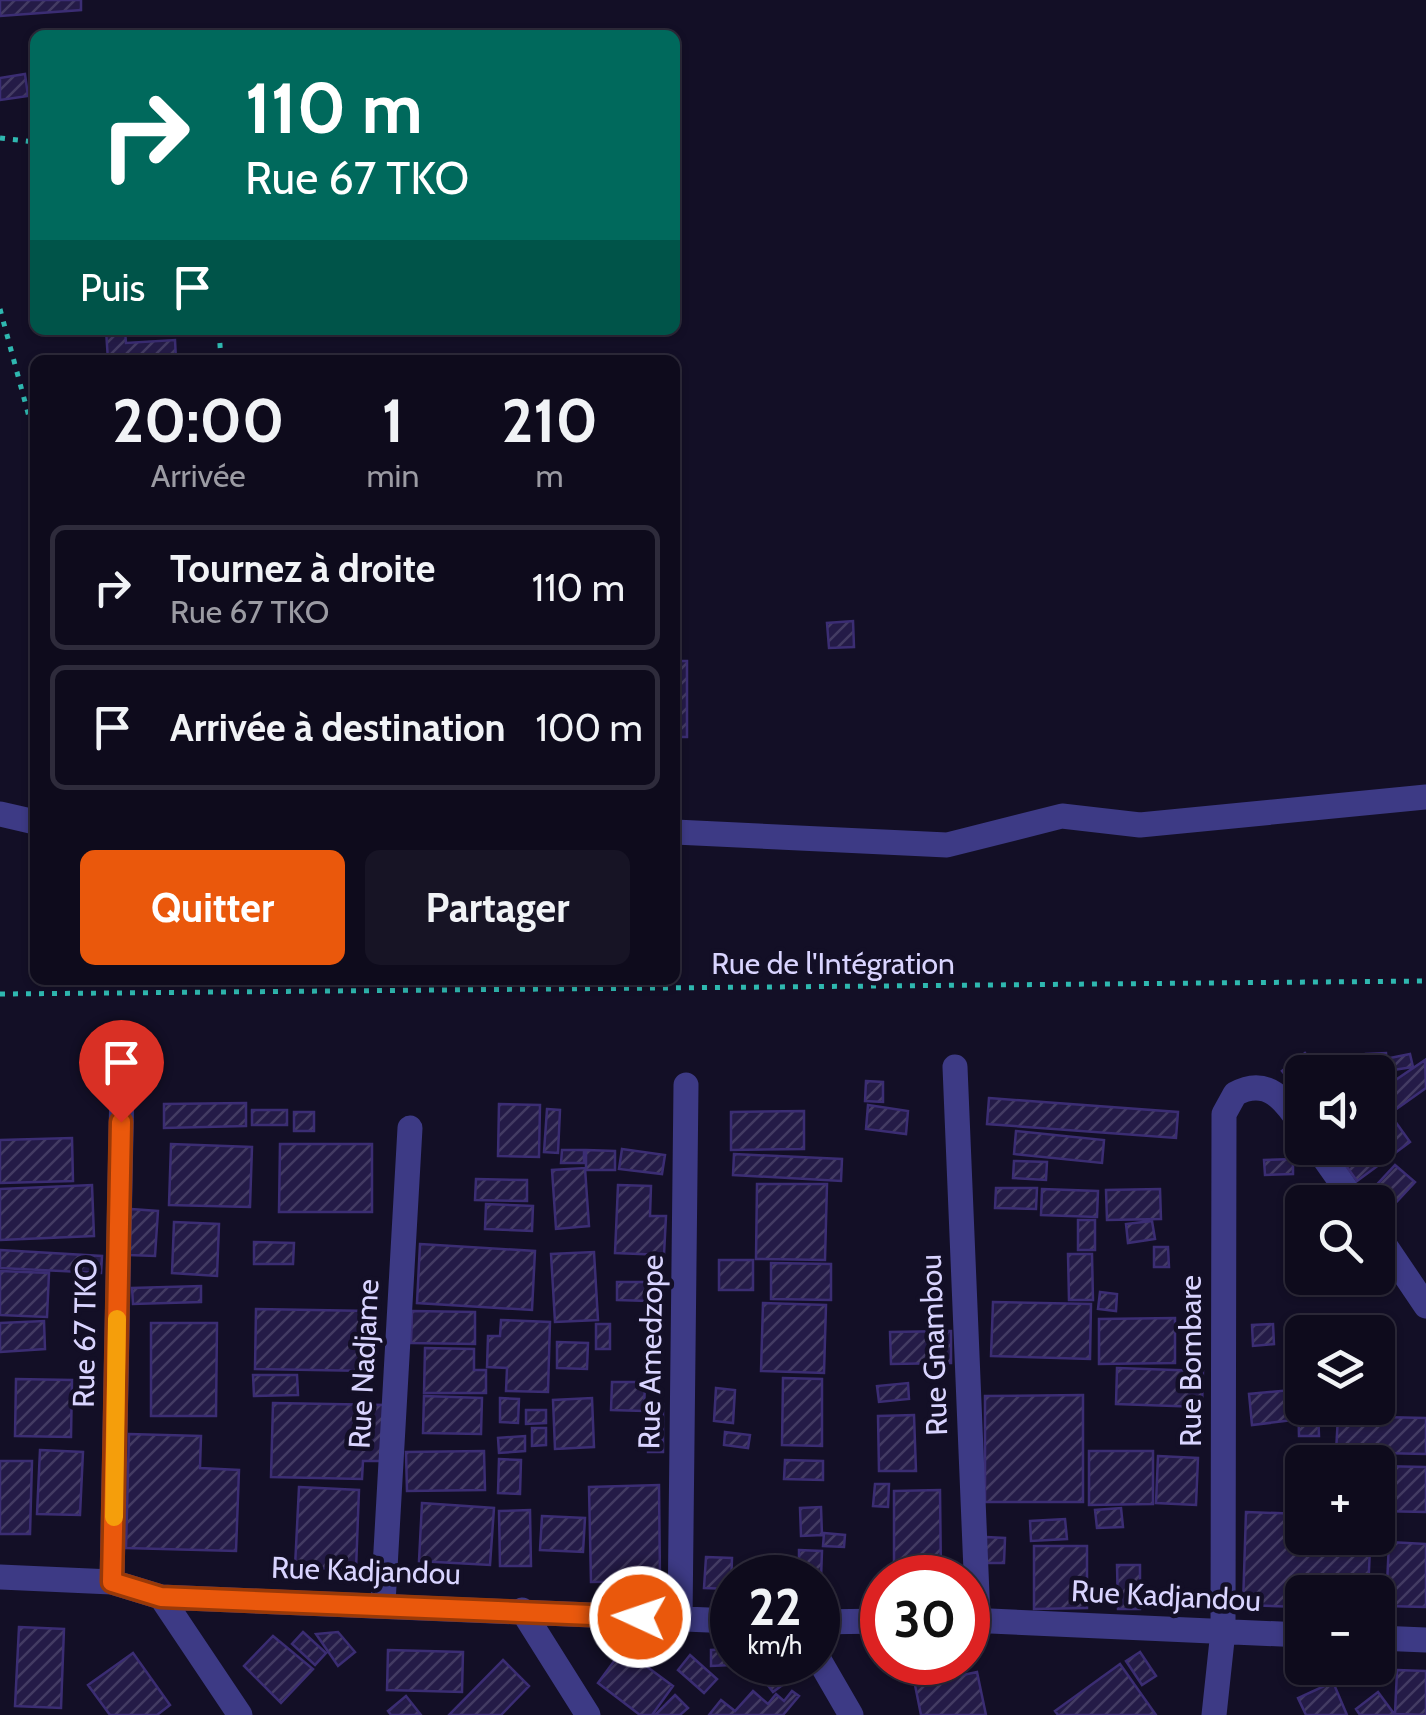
<!DOCTYPE html>
<html lang="fr">
<meta charset="utf-8">
<style>
:root{--surface:#0e0b1c;--page:#171425;--text:#f1f3f6;--muted:#9b9ba3;--line:#2e2b3b;--accent:#ea580c}
body{margin:0;font-family:Cabin,sans-serif;background:var(--page);color:var(--text);height:100vh;display:flex;flex-direction:column;font-size:38px;white-space:nowrap}
*{box-sizing:border-box;margin:0}
p{font-size:32px;color:var(--muted)}
.icon{flex:none;width:55px;height:55px;fill:none;stroke:currentColor;stroke-width:2;stroke-linecap:round;stroke-linejoin:round}
.map{position:relative;flex:1;overflow:hidden}
.details{position:absolute;left:30px;top:355px;width:650px;height:630px;display:flex;flex-direction:column;background:var(--surface);border-radius:15px;box-shadow:0 2px 8px #0004,0 0 0 2px var(--line)}
.details>*{flex:none}
.guide{position:absolute;left:30px;top:30px;width:650px;height:305px;border-radius:15px;box-shadow:0 2px 8px #0004,0 0 0 2px var(--line);background:#00695c;color:#fff;overflow:hidden}
.buttons{position:absolute;left:1285px;top:1055px;display:grid;gap:20px}
.buttons a{display:grid;place-items:center;width:110px;height:110px;border-radius:15px;background:var(--surface);box-shadow:0 2px 8px #0004,0 0 0 2px var(--line);font-size:50px}
.speed{position:absolute;left:710px;top:1555px;display:flex;gap:20px;font-size:50px;font-weight:700;text-align:center}
.speed>*{display:grid;place-content:center;width:130px;height:130px;border-radius:50%;background:var(--surface);box-shadow:0 2px 8px #0004,0 0 0 2px var(--line);line-height:1}
.speed small{font-size:25px;font-weight:400}
.speed .limit{border:15px solid #d22;background:#fff;color:#111}
.pin{position:absolute;display:grid;place-items:center;width:85px;height:85px;color:#fff;margin:-102px -42px;border-radius:50% 50% 50% 0;rotate:-45deg;box-shadow:0 0 10px #0007}
.pin .icon{rotate:45deg}
.me{position:absolute;width:110px;margin:-55px;rotate:273deg;stroke-linejoin:round;filter:drop-shadow(0 0 8px #0008)}
.turn{display:flex;align-items:center;gap:35px;height:210px;padding:0 50px;font-size:45px}
.turn .icon{width:130px;height:130px;stroke-width:2.5}
.turn b{display:block;font-size:70px;line-height:85px}
.then{display:flex;align-items:center;height:95px;padding:0 50px;background:#0003;gap:20px;font-size:38px}
.eta{display:flex;justify-content:space-evenly;align-items:center;height:170px;text-align:center}
.eta b{font-size:60px;font-weight:800;line-height:70px}
.button{display:flex;gap:20px;margin-top:auto;padding:20px 50px}
.button a{flex:1;height:115px;border-radius:15px;background:var(--accent);color:#fff;font-size:40px;font-weight:800;line-height:115px;text-align:center}
.button a+a{background:var(--page);color:var(--text)}
ul{padding:0;list-style:none}
li{display:flex;align-items:center;gap:30px;height:125px;margin:0 20px 15px;padding:0 30px;border:5px solid var(--line);border-radius:15px}
li div{flex:1}
li b{display:block;font-size:38px}
li em{font-style:normal}
.map>svg:first-child{display:block}
.building{fill:url(#building-hatch);stroke:#3b2d73;stroke-width:2.5}
.lines{fill:none;stroke-linecap:round;stroke-linejoin:round}
.path{stroke:#2fb8b0;stroke-width:5;stroke-dasharray:5 8;stroke-linecap:butt}
.street{stroke:#3d3a85;stroke-width:25}
.route-casing{stroke:#983908;stroke-width:25}
.route{stroke:#ea580c;stroke-width:18}
.slow{stroke:#f59e0b;stroke-width:18}
.labels{text-anchor:middle;stroke-width:9;stroke-linejoin:round;paint-order:stroke}
.street-label{font-size:30px;fill:#d9d4ff;stroke:#130f26}
</style>
<div class="map">
<svg width="1426" height="1715" viewBox="0 0 1426 1715">
<defs>
<pattern id="building-hatch" width="6" height="6" patternUnits="userSpaceOnUse" patternTransform="scale(2.5)"><rect width="6" height="6" fill="#241b47"/><path d="M-1 1l2-2M0 6l6-6M5 7l2-2" fill="none" stroke="#433b63"/></pattern>
</defs>
<rect width="100%" height="100%" fill="#130f26"/>
<!-- building -->
<path class="building" d="M 0,0 L 81,0 L 81,10 L 0,16 Z
M 25,74 L 28,96 L 0,100 L 0,78 Z
M 106,330 L 125,330 L 126,343 L 175,340 L 176,360 L 108,360 Z
M 853,621 L 854,647 L 829,648 L 827,623 Z
M 675,661 L 687,661 L 687,737 L 675,737 Z
M 1305,1053 L 1321,1072 L 1302,1072 L 1302,1096 L 1282,1071 Z
M 1386,1053 L 1387,1070 L 1367,1071 L 1366,1054 Z
M 1410,1054 L 1413,1067 L 1393,1070 L 1390,1058 Z
M 1425,1060 L 1426,1088 L 1378,1122 L 1378,1092 Z
M 866,1081 L 883,1082 L 883,1102 L 865,1101 Z
M 989,1098 L 1178,1112 L 1176,1138 L 987,1124 Z
M 246,1103 L 246,1126 L 164,1128 L 164,1104 Z
M 499,1104 L 540,1105 L 539,1157 L 498,1156 Z
M 868,1105 L 908,1111 L 906,1134 L 866,1129 Z
M 547,1109 L 560,1110 L 558,1153 L 544,1152 Z
M 252,1110 L 287,1110 L 287,1125 L 252,1125 Z
M 804,1111 L 804,1149 L 731,1150 L 731,1112 Z
M 294,1112 L 314,1112 L 314,1131 L 294,1131 Z
M 1392,1117 L 1410,1142 L 1357,1181 L 1339,1156 L 1351,1148 L 1378,1148 L 1378,1128 Z
M 1016,1131 L 1104,1140 L 1102,1163 L 1014,1154 Z
M 72,1138 L 73,1181 L 0,1183 L 0,1140 Z
M 171,1144 L 252,1147 L 250,1207 L 169,1205 Z
M 280,1144 L 372,1144 L 372,1212 L 279,1212 Z
M 622,1149 L 665,1155 L 662,1174 L 619,1169 Z
M 562,1150 L 584,1150 L 584,1163 L 561,1163 Z
M 586,1150 L 615,1151 L 615,1170 L 586,1170 Z
M 734,1154 L 842,1159 L 841,1181 L 733,1175 Z
M 1293,1159 L 1293,1174 L 1265,1175 L 1264,1160 Z
M 1014,1161 L 1047,1162 L 1046,1180 L 1013,1178 Z
M 1395,1165 L 1415,1182 L 1389,1210 L 1370,1192 Z
M 585,1168 L 589,1226 L 556,1229 L 552,1170 Z
M 476,1179 L 527,1180 L 527,1201 L 475,1200 Z
M 757,1184 L 827,1184 L 825,1260 L 756,1259 Z
M 92,1185 L 94,1236 L 0,1240 L 0,1189 Z
M 618,1185 L 651,1186 L 650,1216 L 666,1216 L 664,1255 L 615,1253 Z
M 996,1188 L 1037,1188 L 1036,1209 L 995,1208 Z
M 1042,1189 L 1098,1191 L 1097,1217 L 1041,1215 Z
M 1160,1189 L 1161,1219 L 1107,1220 L 1106,1190 Z
M 486,1204 L 533,1206 L 532,1231 L 485,1229 Z
M 131,1209 L 158,1211 L 155,1256 L 129,1255 Z
M 1078,1220 L 1095,1220 L 1095,1250 L 1078,1250 Z
M 1152,1221 L 1155,1239 L 1128,1243 L 1126,1224 Z
M 1286,1221 L 1302,1222 L 1302,1237 L 1285,1236 Z
M 174,1222 L 219,1224 L 217,1276 L 172,1273 Z
M 254,1242 L 294,1243 L 293,1264 L 254,1264 Z
M 420,1244 L 535,1251 L 532,1310 L 417,1303 Z
M 1154,1247 L 1168,1247 L 1169,1267 L 1154,1267 Z
M 0,1250 L 102,1256 L 101,1273 L 0,1268 Z
M 594,1252 L 598,1320 L 555,1322 L 551,1254 Z
M 1068,1254 L 1092,1254 L 1093,1300 L 1069,1300 Z
M 719,1260 L 753,1260 L 753,1290 L 719,1290 Z
M 771,1263 L 831,1264 L 831,1300 L 771,1299 Z
M 0,1271 L 49,1273 L 47,1317 L 0,1315 Z
M 617,1282 L 650,1282 L 649,1301 L 617,1300 Z
M 201,1286 L 201,1302 L 133,1304 L 132,1288 Z
M 1100,1292 L 1117,1294 L 1116,1311 L 1098,1309 Z
M 993,1302 L 1091,1304 L 1090,1359 L 991,1356 Z
M 763,1303 L 826,1305 L 824,1373 L 761,1371 Z
M 256,1309 L 371,1311 L 370,1371 L 255,1369 Z
M 412,1311 L 475,1312 L 475,1344 L 411,1343 Z
M 1175,1318 L 1175,1363 L 1099,1364 L 1099,1319 Z
M 501,1320 L 550,1322 L 548,1392 L 506,1391 L 507,1368 L 487,1367 L 488,1336 L 500,1336 Z
M 44,1321 L 45,1349 L 0,1352 L 0,1323 Z
M 151,1323 L 217,1323 L 216,1416 L 151,1416 Z
M 596,1324 L 610,1324 L 610,1349 L 596,1349 Z
M 1273,1324 L 1274,1344 L 1253,1346 L 1252,1325 Z
M 951,1331 L 951,1363 L 891,1364 L 890,1332 Z
M 557,1342 L 588,1343 L 587,1369 L 557,1368 Z
M 425,1348 L 474,1349 L 474,1370 L 486,1370 L 486,1393 L 424,1393 Z
M 1117,1368 L 1203,1371 L 1202,1407 L 1116,1404 Z
M 253,1375 L 297,1375 L 298,1395 L 254,1396 Z
M 783,1378 L 822,1379 L 822,1446 L 782,1445 Z
M 16,1379 L 72,1380 L 71,1437 L 15,1436 Z
M 612,1382 L 645,1382 L 644,1411 L 611,1410 Z
M 908,1383 L 909,1399 L 879,1402 L 877,1386 Z
M 716,1388 L 735,1390 L 733,1423 L 714,1421 Z
M 1291,1390 L 1294,1420 L 1252,1425 L 1249,1394 Z
M 1083,1395 L 1083,1502 L 985,1502 L 985,1396 Z
M 424,1396 L 482,1398 L 481,1434 L 423,1433 Z
M 500,1398 L 519,1399 L 518,1423 L 500,1422 Z
M 592,1398 L 594,1447 L 555,1449 L 553,1400 Z
M 1298,1398 L 1302,1398 L 1302,1408 L 1318,1408 L 1319,1436 L 1299,1436 Z
M 273,1403 L 387,1405 L 386,1461 L 363,1461 L 362,1479 L 271,1477 Z
M 648,1404 L 663,1404 L 663,1452 L 648,1452 Z
M 526,1410 L 546,1410 L 546,1423 L 526,1424 Z
M 914,1415 L 916,1471 L 879,1471 L 878,1416 Z
M 1338,1416 L 1426,1418 L 1426,1454 L 1336,1452 Z
M 532,1428 L 546,1428 L 546,1445 L 532,1446 Z
M 725,1432 L 750,1435 L 748,1448 L 724,1445 Z
M 129,1434 L 201,1436 L 200,1468 L 239,1470 L 236,1551 L 126,1548 Z
M 525,1436 L 525,1451 L 499,1453 L 498,1438 Z
M 40,1450 L 83,1452 L 80,1515 L 37,1514 Z
M 484,1451 L 485,1490 L 407,1491 L 406,1452 Z
M 1089,1451 L 1153,1451 L 1153,1504 L 1089,1505 Z
M 1158,1456 L 1198,1458 L 1196,1505 L 1156,1503 Z
M 499,1459 L 521,1460 L 520,1494 L 498,1493 Z
M 785,1460 L 823,1461 L 823,1480 L 784,1479 Z
M 0,1461 L 32,1461 L 30,1534 L 0,1534 Z
M 1378,1466 L 1426,1467 L 1426,1512 L 1378,1511 Z
M 875,1484 L 889,1484 L 888,1507 L 873,1506 Z
M 659,1485 L 660,1581 L 591,1582 L 589,1487 Z
M 299,1487 L 359,1490 L 356,1570 L 295,1567 Z
M 940,1490 L 941,1578 L 894,1578 L 894,1491 Z
M 422,1503 L 494,1508 L 490,1565 L 419,1561 Z
M 821,1507 L 822,1535 L 801,1536 L 800,1508 Z
M 1121,1508 L 1123,1527 L 1097,1528 L 1095,1510 Z
M 530,1510 L 531,1566 L 500,1566 L 499,1511 Z
M 1246,1512 L 1302,1514 L 1302,1538 L 1342,1538 L 1342,1547 L 1370,1548 L 1368,1592 L 1302,1592 L 1302,1607 L 1243,1605 Z
M 542,1516 L 585,1518 L 583,1552 L 540,1550 Z
M 1065,1519 L 1067,1539 L 1031,1541 L 1030,1521 Z
M 824,1533 L 845,1535 L 844,1547 L 823,1546 Z
M 986,1537 L 1005,1538 L 1004,1563 L 985,1563 Z
M 1389,1542 L 1426,1544 L 1426,1607 L 1386,1606 Z
M 1034,1546 L 1087,1546 L 1087,1608 L 1034,1609 Z
M 799,1550 L 822,1551 L 821,1578 L 799,1577 Z
M 706,1557 L 732,1558 L 731,1589 L 704,1588 Z
M 1117,1565 L 1140,1565 L 1140,1609 L 1118,1609 Z
M 19,1627 L 64,1629 L 61,1708 L 15,1706 Z
M 303,1632 L 326,1653 L 315,1665 L 292,1644 Z
M 338,1632 L 355,1652 L 338,1666 L 316,1634 Z
M 273,1636 L 313,1669 L 281,1703 L 244,1666 Z
M 623,1649 L 673,1686 L 652,1715 L 640,1715 L 598,1683 Z
M 730,1649 L 731,1665 L 711,1666 L 711,1650 Z
M 388,1650 L 463,1652 L 462,1692 L 387,1690 Z
M 1140,1652 L 1156,1676 L 1142,1685 L 1126,1661 Z
M 133,1653 L 170,1705 L 157,1715 L 110,1715 L 88,1685 Z
M 690,1655 L 717,1679 L 704,1693 L 678,1670 Z
M 503,1660 L 529,1686 L 501,1715 L 449,1715 Z
M 786,1662 L 796,1675 L 773,1692 L 763,1679 Z
M 1120,1664 L 1156,1715 L 1058,1715 L 1055,1711 Z
M 1397,1670 L 1426,1671 L 1426,1715 L 1395,1714 Z
M 977,1672 L 986,1715 L 921,1715 L 915,1685 Z
M 1333,1682 L 1347,1715 L 1306,1715 L 1298,1698 Z
M 753,1691 L 768,1704 L 776,1694 L 784,1701 L 792,1691 L 799,1696 L 783,1715 L 709,1715 L 721,1700 L 735,1711 Z
M 1378,1692 L 1395,1715 L 1360,1715 L 1356,1709 Z
M 675,1695 L 688,1708 L 680,1715 L 655,1715 Z
M 406,1696 L 421,1715 L 391,1715 L 388,1711 Z"/>
<g class="lines">
<!-- path -->
<path class="path" d="M 0,138 L 35,142
M 0,309 L 35,439
M 219,330 L 221,360
M 0,994 L 1426,981"/>
<!-- street -->
<path class="street" d="M 0,814 L 35,822
M 675,832 L 947,845 L 1062,816 L 1140,825 L 1426,797
M 955,1067 L 978,1619
M 1317,1148 L 1355,1202
M 1378,1235 L 1426,1306
M 0,1577 L 112,1582 L 161,1597 L 732,1621
M 112,1582 L 122,1084
M 161,1597 L 240,1715
M 383,1603 L 410,1128
M 522,1610 L 588,1715
M 680,1619 L 686,1085
M 968,1620 L 1302,1635
M 818,1622 L 882,1621
M 1378,1638 L 1426,1640
M 818,1658 L 851,1715
M 1214,1715 L 1223,1631 L 1224,1114 L 1235,1094 C 1267,1076 1285,1100 1302,1126"/>
</g>
<g class="lines">
<!-- route casing -->
<g class="route-casing">
<path id="route" d="M 121,1122 L 112,1582 L 161,1597 L 640,1617"/>
</g>
<!-- route -->
<use href="#route" class="route"/>
<!-- slow -->
<path class="slow" d="M 114,1517 L 117,1319"/>
</g>
<g class="labels">
<!-- street labels -->
<g class="street-label">
<text x="833" y="974">Rue de l'Intégration</text>
<text transform="translate(85 1333) rotate(-89)" y="10">Rue 67 TKO</text>
<text transform="translate(934 1345) rotate(-92)" y="10">Rue Gnambou</text>
<text transform="translate(651 1352) rotate(-89)" y="10">Rue Amedzope</text>
<text transform="translate(1191 1361) rotate(-90)" y="10">Rue Bombare</text>
<text transform="translate(364 1364) rotate(-87)" y="10">Rue Nadjame</text>
<text transform="translate(366 1571) rotate(2)" y="10">Rue Kadjandou</text>
<text transform="translate(1166 1596) rotate(3)" y="10">Rue Kadjandou</text>
</g>
</g>
</svg>
<div class="buttons">
<a><svg class="icon" aria-label="sound" viewBox="0 0 24 24"><path d="M4 9h4l5-4v14l-5-4H4zM17 9q2 3 0 6"/></svg></a>
<a><svg class="icon" aria-label="search" viewBox="0 0 24 24"><circle cx="10" cy="10" r="6"/><path d="M15 15l6 6"/></svg></a>
<a><svg class="icon" aria-label="layers" viewBox="0 0 24 24"><path d="M12 4l9 5-9 5-9-5zM3 14l9 5 9-5"/></svg></a>
<a>+</a>
<a>−</a>
</div>
<div class="speed"><div>22<small>km/h</small></div><div class="limit">30</div></div>
<div class="pin" style="left:121px;top:1122px;background:#d93025"><svg class="icon" aria-label="arrive" viewBox="0 0 24 24"><path d="M6 21V4h12l-3 4 3 4H6"/></svg></div>
<svg class="me" style="left:640px;top:1617px" viewBox="-20 -20 40 40"><circle r="17" fill="#ea580c" stroke="#fff" stroke-width="3"/><path d="M0-11L8 9 0 5-8 9z" fill="#fff"/></svg>
<div class="guide">
<div class="turn"><svg class="icon" aria-label="right" viewBox="0 0 24 24"><path d="M7 20v-9h11M14 6l5 5-5 5"/></svg><div><b>110 m</b>Rue 67 TKO</div></div>
<div class="then">Puis<svg class="icon" aria-label="arrive" viewBox="0 0 24 24"><path d="M6 21V4h12l-3 4 3 4H6"/></svg></div>
</div>
<section class="details">
<div class="eta">
<div><b>20:00</b><p>Arrivée</p></div>
<div><b>1</b><p>min</p></div>
<div><b>210</b><p>m</p></div>
</div>
<ul>
<li><svg class="icon" aria-label="right" viewBox="0 0 24 24"><path d="M7 20v-9h11M14 6l5 5-5 5"/></svg><div><b>Tournez à droite</b><p>Rue 67 TKO</p></div><em>110 m</em></li>
<li><svg class="icon" aria-label="arrive" viewBox="0 0 24 24"><path d="M6 21V4h12l-3 4 3 4H6"/></svg><div><b>Arrivée à destination</b></div><em>100 m</em></li>
</ul>
<div class="button"><a>Quitter</a><a>Partager</a></div>
</section>
</div>
